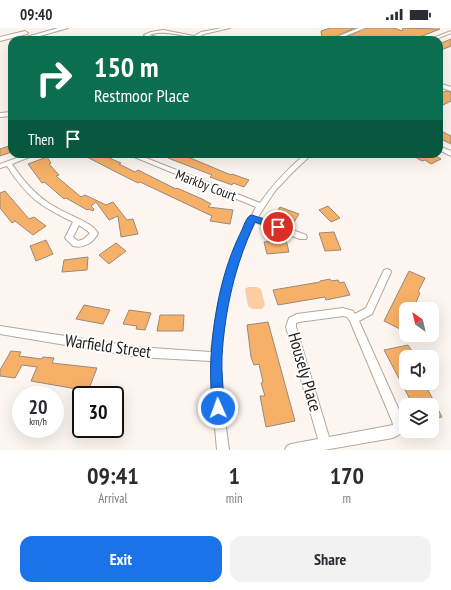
<!DOCTYPE html>
<style>
:root{--surface:#fff;--page:#f2f2f3;--text:#2b2b33;--muted:#7c7c81;--accent:#1a73e8}
body{margin:0;font-family:"PT Sans Narrow",sans-serif;background:var(--page);color:var(--text);height:100vh;display:flex;flex-direction:column;font-size:15px;white-space:nowrap}
*{box-sizing:border-box;margin:0}
p{font-size:13px;color:var(--muted)}
.icon{flex:none;width:22px;height:22px;fill:none;stroke:currentColor;stroke-width:2;stroke-linecap:round;stroke-linejoin:round}
.map{position:relative;height:422px;overflow:hidden}
.sheet{display:flex;flex-direction:column;background:var(--surface);flex:1}
.sheet>*{flex:none}
.hud{position:absolute;left:8px;top:8px;width:435px;height:122px;border-radius:12px;box-shadow:0 4px 16px #0002;background:#0b6e4f;color:#fff;overflow:hidden}
.needle{width:26px;rotate:326deg}
.controls{position:absolute;left:399px;top:274px;display:grid;gap:8px}
.controls a{display:grid;place-items:center;width:40px;height:40px;border-radius:8px;background:var(--surface);box-shadow:0 4px 16px #0002;font-size:20px}
.speed{position:absolute;left:12px;top:358px;display:flex;gap:8px;font-size:20px;font-weight:700;text-align:center}
.speed>*{display:grid;place-content:center;width:52px;height:52px;border-radius:50%;background:var(--surface);box-shadow:0 4px 16px #0002;line-height:1}
.speed small{font-size:10px;font-weight:400}
.speed .limit{border:2px solid #111;border-radius:6px;background:#fff;color:#111}
.pin{position:absolute;display:grid;place-items:center;width:34px;height:34px;color:#fff;margin:-17px;border:2px solid #fff;border-radius:50%;box-shadow:0 1px 4px #0007}
.me{position:absolute;width:44px;margin:-22px;rotate:358deg;stroke-linejoin:round;filter:drop-shadow(0 0 3px #0008)}
.turn{display:flex;align-items:center;gap:14px;height:84px;padding:0 20px;font-size:18px}
.turn .icon{width:52px;height:52px;stroke-width:2.5}
.turn b{display:block;font-size:28px;line-height:34px}
.then{display:flex;align-items:center;height:38px;padding:0 20px;background:#0003;gap:8px;font-size:15px}
.eta{display:flex;justify-content:space-evenly;align-items:center;height:68px;text-align:center}
.eta b{font-size:24px;font-weight:700;line-height:28px}
.primary-button{display:flex;gap:8px;margin-top:auto;padding:8px 20px}
.primary-button a{flex:1;height:46px;border-radius:12px;background:var(--accent);color:#fff;font-size:16px;font-weight:700;line-height:46px;text-align:center}
.primary-button a+a{background:var(--page);color:var(--text)}
.status{display:flex;justify-content:space-between;align-items:center;height:28px;padding:0 20px;background:var(--surface);direction:ltr}
.status svg{height:11px;fill:currentColor}
.map>svg:first-child{display:block}
.green{fill:#facda2}
.building{fill:#f6b068;stroke:#998a7c}
.lines{fill:none;stroke-linecap:round;stroke-linejoin:round}
.street-casing{stroke:#b7a798;stroke-width:2}
.secondary-casing{stroke:#b7a798;stroke-width:2}
.street{fill:#fff;fill-rule:evenodd}
.secondary{fill:#fff;fill-rule:evenodd}
.route{fill:#1a73e8;stroke:#114b97}
.labels{text-anchor:middle;stroke-width:4;stroke-linejoin:round;paint-order:stroke}
.street-label{font-size:14px;fill:#211b16;stroke:#fff}
.near-street-label{font-size:17px;fill:#211b16;stroke:#fff}
</style>
<div class="status"><b>09:40</b><svg viewBox="0 0 49 12"><path d="M0 12V9h3v3zM5 12V6h3v6zM10 12V3h3v9zM15 12V0h3v12zM26 1h20v11H26zM47 4h2v5h-2z"/></svg></div>
<div class="map">
<svg width="451" height="422" viewBox="0 0 451 422">
<rect width="100%" height="100%" fill="#fdf6f0"/>
<!-- green -->
<path class="green" d="M 248,259 L 257,259 L 261,261 L 265,277 L 262,281 L 252,281 L 248,278 L 245,261 Z"/>
<!-- building -->
<path class="building" d="M 330,0 L 355,0 L 328,12 L 322,12 L 321,3 Z
M 366,0 L 394,0 L 402,3 L 403,0 L 440,1 L 412,12 L 339,12 Z
M 451,11 L 451,18 L 439,23 L 439,16 Z
M 446,63 L 451,64 L 451,73 L 439,79 L 439,66 Z
M 439,102 L 451,108 L 451,116 L 439,110 Z
M 12,117 L 12,124 L 0,128 L 0,121 Z
M 81,126 L 100,126 L 121,135 L 119,136 L 135,144 L 138,142 L 176,161 L 177,160 L 202,171 L 211,176 L 208,179 L 233,182 L 230,196 L 210,193 L 212,188 L 140,154 L 138,155 L 118,145 Z
M 174,126 L 188,129 L 231,147 L 232,146 L 249,152 L 244,159 L 233,155 L 232,157 L 210,149 L 212,147 L 168,130 Z
M 414,126 L 435,126 L 434,127 L 441,131 L 431,136 L 425,132 L 422,133 L 415,129 L 418,128 Z
M 47,129 L 51,135 L 49,136 L 59,147 L 56,148 L 81,169 L 85,167 L 106,177 L 113,174 L 127,192 L 133,191 L 138,206 L 121,209 L 118,188 L 109,192 L 96,174 L 91,178 L 94,181 L 93,183 L 88,181 L 87,182 L 66,170 L 64,171 L 48,157 L 44,154 L 42,155 L 28,136 Z
M 5,163 L 29,191 L 34,189 L 46,198 L 33,207 L 15,193 L 12,195 L 0,180 L 0,165 Z
M 328,178 L 340,190 L 331,194 L 319,182 Z
M 280,179 L 299,186 L 294,194 L 288,192 L 287,194 L 273,190 Z
M 334,204 L 341,222 L 325,223 L 319,205 Z
M 46,212 L 53,226 L 36,233 L 30,218 Z
M 286,212 L 289,224 L 267,226 L 264,214 Z
M 116,215 L 126,223 L 109,236 L 99,227 Z
M 88,229 L 87,242 L 62,244 L 64,232 Z
M 409,243 L 425,250 L 418,264 L 420,265 L 413,281 L 406,281 L 406,304 L 384,293 Z
M 330,251 L 331,253 L 338,252 L 340,255 L 344,254 L 350,267 L 326,272 L 325,269 L 278,277 L 273,262 L 320,254 L 320,253 Z
M 84,277 L 110,282 L 103,296 L 76,291 Z
M 129,282 L 151,285 L 145,302 L 136,301 L 137,298 L 123,296 Z
M 160,287 L 184,287 L 183,303 L 157,303 Z
M 268,294 L 295,393 L 266,399 L 260,368 L 265,368 L 261,355 L 263,354 L 259,336 L 254,337 L 251,329 L 247,297 Z
M 408,317 L 412,323 L 407,324 L 410,329 L 406,329 L 406,355 L 429,355 L 432,361 L 428,362 L 442,389 L 432,391 L 432,377 L 413,377 L 384,322 Z
M 11,323 L 21,324 L 19,328 L 41,331 L 43,329 L 54,330 L 52,335 L 97,340 L 88,363 L 31,353 L 37,339 L 22,337 L 15,350 L 0,348 L 0,342 Z"/>
<g class="lines">
<!-- street casing -->
<g class="street-casing">
<path id="street" d="M 222,0 L 230,0 L 204,6 L 192,12 L 189,11 L 191,9 C 178,7 162,2 149,7 L 169,12 L 149,10 L 144,7 L 151,4 L 163,2 L 194,8 L 201,4 Z
M 359,0 L 365,0 L 335,12 L 329,12 Z
M 451,3 L 451,5 L 434,12 L 428,12 Z
M 439,55 L 451,59 L 451,63 L 439,59 Z
M 12,84 L 12,88 L 0,89 L 0,85 Z
M 439,118 L 451,123 L 451,128 L 439,122 Z
M 28,126 L 37,126 L 12,136 C 24,154 38,170 57,180 C 69,187 82,191 93,199 L 98,205 C 94,214 84,221 73,218 L 65,210 L 73,194 C 40,178 27,169 7,138 L 0,140 L 0,136 ZM 79,197 L 90,205 L 84,211 L 78,213 L 73,209 Z
M 127,126 L 136,126 L 260,175 C 273,156 288,141 305,126 L 312,126 L 292,145 L 275,163 L 258,189 L 306,207 L 307,209 L 306,211 L 300,211 L 255,194 C 234,234 223,282 221,327 C 220,359 225,391 229,422 L 217,422 L 213,376 L 211,333 L 137,329 L 0,306 L 0,298 L 137,319 L 211,324 C 216,278 226,232 249,192 L 248,190 L 252,187 L 256,179 Z
M 387,241 L 390,242 L 391,244 L 372,286 L 359,293 L 404,393 C 405,403 402,406 393,410 L 324,422 L 285,422 L 287,418 L 291,416 L 318,411 L 286,299 L 289,290 L 297,286 L 343,280 L 353,283 L 355,286 L 366,280 L 384,242 ZM 343,288 L 347,289 L 350,293 L 392,393 L 393,397 L 329,409 L 296,299 L 296,295 L 299,294 Z"/>
</g>
<!-- secondary casing -->
<g class="secondary-casing">
<path id="secondary" d="M 58,0 L 68,0 L 26,12 L 16,12 Z
M 25,3 L 28,5 L 27,6 L 0,13 L 0,9 Z"/>
</g>
<!-- street -->
<use href="#street" class="street"/>
<!-- secondary -->
<use href="#secondary" class="secondary"/>
</g>
<!-- route -->
<path class="route" d="M 252,187 L 281,197 L 282,199 L 278,202 L 255,194 C 235,237 225,281 222,328 C 221,345 224,363 224,380 L 222,385 L 218,386 L 214,385 L 212,380 C 211,363 210,345 211,328 C 214,285 222,242 241,204 C 244,198 246,188 252,187 Z"/>
<g class="labels">
<!-- street labels -->
<g class="street-label">
<text transform="translate(206 157) rotate(21)" y="5">Markby Court</text>
</g>
<!-- near-street labels -->
<g class="near-street-label">
<text transform="translate(108 318) rotate(8)" y="6">Warfield Street</text>
<text transform="translate(305 344) rotate(74)" y="6">Housely Place</text>
</g>
</g>
</svg>
<div class="controls">
<a><svg class="needle" viewBox="-14 -14 28 28"><path d="M0-13l5 13h-10z" fill="#e53935"/><path d="M0 13l5-13h-10z" fill="#7c7c81"/></svg></a>
<a><svg class="icon" aria-label="sound" viewBox="0 0 24 24"><path d="M4 9h4l5-4v14l-5-4H4zM17 9q2 3 0 6"/></svg></a>
<a><svg class="icon" aria-label="layers" viewBox="0 0 24 24"><path d="M12 4l9 5-9 5-9-5zM3 14l9 5 9-5"/></svg></a>
</div>
<div class="speed"><div>20<small>km/h</small></div><div class="limit">30</div></div>
<div class="pin" style="left:278px;top:199px;background:#d93025"><svg class="icon" aria-label="arrive" viewBox="0 0 24 24"><path d="M6 21V4h12l-3 4 3 4H6"/></svg></div>
<svg class="me" style="left:218px;top:380px" viewBox="-20 -20 40 40"><circle r="17" fill="#1a73e8" stroke="#fff" stroke-width="3"/><path d="M0-11L8 9 0 5-8 9z" fill="#fff"/></svg>
<div class="hud">
<div class="turn"><svg class="icon" aria-label="right" viewBox="0 0 24 24"><path d="M7 20v-9h11M14 6l5 5-5 5"/></svg><div><b>150 m</b>Restmoor Place</div></div>
<div class="then">Then<svg class="icon" aria-label="arrive" viewBox="0 0 24 24"><path d="M6 21V4h12l-3 4 3 4H6"/></svg></div>
</div>
</div>
<section class="sheet">
<div class="eta">
<div><b>09:41</b><p>Arrival</p></div>
<div><b>1</b><p>min</p></div>
<div><b>170</b><p>m</p></div>
</div>
<div class="primary-button"><a>Exit</a><a>Share</a></div>
</section>
